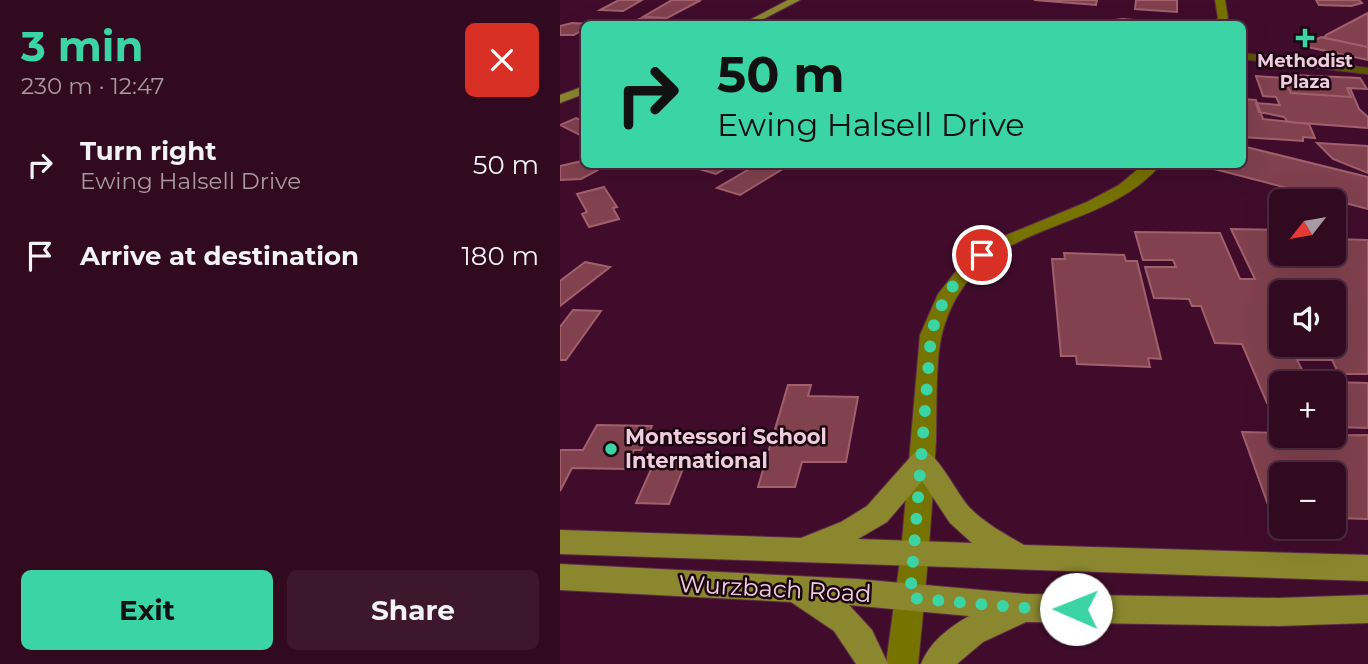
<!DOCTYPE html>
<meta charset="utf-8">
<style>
:root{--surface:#310921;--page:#3d172e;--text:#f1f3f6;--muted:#a89aa5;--line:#4c2a3f;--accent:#3bd4a4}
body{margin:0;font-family:Montserrat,sans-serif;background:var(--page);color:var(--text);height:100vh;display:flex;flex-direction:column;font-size:26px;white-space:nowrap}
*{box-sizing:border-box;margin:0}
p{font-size:23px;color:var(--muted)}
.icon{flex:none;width:38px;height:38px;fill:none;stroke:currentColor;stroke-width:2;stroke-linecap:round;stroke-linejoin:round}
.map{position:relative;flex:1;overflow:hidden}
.panel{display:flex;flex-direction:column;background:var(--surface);width:560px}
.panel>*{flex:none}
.top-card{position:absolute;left:21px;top:21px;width:665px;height:147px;border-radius:10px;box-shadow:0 7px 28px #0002,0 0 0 2px var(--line);background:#3bd4a4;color:#111;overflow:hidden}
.needle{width:46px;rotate:239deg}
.fabs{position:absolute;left:709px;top:189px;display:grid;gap:14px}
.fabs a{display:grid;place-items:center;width:77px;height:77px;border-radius:10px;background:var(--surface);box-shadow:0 7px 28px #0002,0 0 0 2px var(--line);font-size:35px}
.pin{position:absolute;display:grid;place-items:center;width:60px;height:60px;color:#fff;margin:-30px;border:4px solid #fff;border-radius:50%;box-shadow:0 2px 7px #0007}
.me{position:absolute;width:77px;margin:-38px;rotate:271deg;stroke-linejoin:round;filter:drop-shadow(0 0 5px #0008)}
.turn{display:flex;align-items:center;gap:24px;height:147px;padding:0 21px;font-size:32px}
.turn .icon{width:91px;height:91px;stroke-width:2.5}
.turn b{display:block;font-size:49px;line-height:60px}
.round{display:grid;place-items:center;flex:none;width:74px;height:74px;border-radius:10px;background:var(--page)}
.overview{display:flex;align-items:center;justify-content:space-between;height:119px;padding:0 21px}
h1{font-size:42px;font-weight:700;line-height:52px;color:var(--accent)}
.button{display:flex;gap:14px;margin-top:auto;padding:14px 21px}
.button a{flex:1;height:80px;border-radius:10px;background:var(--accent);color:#111;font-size:28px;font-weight:700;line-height:80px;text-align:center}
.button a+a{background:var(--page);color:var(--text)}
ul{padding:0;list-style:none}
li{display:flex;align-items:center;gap:21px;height:91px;padding:0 21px}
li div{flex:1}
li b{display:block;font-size:26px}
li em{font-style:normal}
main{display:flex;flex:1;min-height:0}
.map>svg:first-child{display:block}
.building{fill:#81414f;stroke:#a25f6c;stroke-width:2;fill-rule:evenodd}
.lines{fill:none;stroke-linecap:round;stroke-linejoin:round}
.street-casing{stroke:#5d2b48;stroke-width:2}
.secondary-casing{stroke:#5d2b48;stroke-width:2}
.primary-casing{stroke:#5d2b48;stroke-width:2}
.street{fill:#5a5700;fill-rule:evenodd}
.secondary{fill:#777300;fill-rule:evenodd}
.primary{fill:#8a872f;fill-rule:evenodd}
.route{stroke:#3bd4a4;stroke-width:12;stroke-dasharray:0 21.6}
.poi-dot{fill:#3bd4a4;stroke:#1b0511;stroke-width:2.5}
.labels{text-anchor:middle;stroke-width:5;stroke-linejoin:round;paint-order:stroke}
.far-poi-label{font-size:18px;font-weight:bold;fill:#f0cdde;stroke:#1b0511}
.poi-label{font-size:21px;font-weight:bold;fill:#f0cdde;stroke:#1b0511;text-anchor:start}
.near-street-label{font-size:24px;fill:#f0cdde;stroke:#1b0511}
</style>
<main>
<section class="panel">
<div class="overview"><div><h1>3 min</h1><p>230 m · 12:47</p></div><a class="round" style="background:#d93025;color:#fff"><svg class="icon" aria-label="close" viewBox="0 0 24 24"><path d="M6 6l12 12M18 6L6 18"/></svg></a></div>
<ul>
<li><svg class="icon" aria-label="right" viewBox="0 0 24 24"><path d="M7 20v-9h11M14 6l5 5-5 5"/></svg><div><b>Turn right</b><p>Ewing Halsell Drive</p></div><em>50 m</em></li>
<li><svg class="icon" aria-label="arrive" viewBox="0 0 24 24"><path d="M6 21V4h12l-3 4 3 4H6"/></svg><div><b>Arrive at destination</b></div><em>180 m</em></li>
</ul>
<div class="button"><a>Exit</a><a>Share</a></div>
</section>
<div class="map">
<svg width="808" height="664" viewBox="0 0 808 664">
<rect width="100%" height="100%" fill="#410c2c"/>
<!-- building -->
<path class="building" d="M 59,0 L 82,0 L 63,11 L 40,10 Z
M 112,0 L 141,0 L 107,18 L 83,17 Z
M 474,0 L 537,0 L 536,5 Z
M 576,0 L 617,0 L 617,12 L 575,9 Z
M 756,0 L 799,0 L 802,3 L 791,6 L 759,5 Z
M 808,13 L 808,47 L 764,38 L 766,35 Z
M 79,19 L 104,20 L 96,24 L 70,24 Z
M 563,19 L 594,22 L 595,24 L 543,24 L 546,21 Z
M 12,23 L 33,24 L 24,24 L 24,29 L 14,35 L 0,35 L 0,26 Z
M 761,37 L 808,47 L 808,60 L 743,46 Z
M 731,75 L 800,78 L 807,89 L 787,88 L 791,97 L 731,93 L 723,78 L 734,79 Z
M 696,76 L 723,78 L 731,93 L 791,97 L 787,88 L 790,88 L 799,109 L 808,117 L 808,128 L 728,122 L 724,117 L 699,112 L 696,103 L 720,105 L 716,97 L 703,96 Z
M 682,99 L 696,100 L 703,119 L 749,124 L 755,138 L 743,137 L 743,141 L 682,137 Z
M 16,118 L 24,122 L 24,134 L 20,135 L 0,125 Z
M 757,143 L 808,146 L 808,173 L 773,159 Z
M 682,146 L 808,177 L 808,209 L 635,164 L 682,164 Z
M 22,161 L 24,164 L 38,164 L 38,170 L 21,179 L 0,180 L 0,166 Z
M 141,164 L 173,164 L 156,174 L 135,168 Z
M 198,164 L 226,167 L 180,195 L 157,188 Z
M 44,187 L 57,207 L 53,208 L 59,219 L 29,227 L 22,214 L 27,212 L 17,194 Z
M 671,229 L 721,230 L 721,254 L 774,254 L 774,239 L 808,240 L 808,374 L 779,374 L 772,360 L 737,360 L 749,383 L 721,383 L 721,404 L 707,403 L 682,344 L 655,343 L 641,306 L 632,306 L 629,299 L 594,298 L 585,267 L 616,267 L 613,260 L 583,260 L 575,232 L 660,233 L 680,279 L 695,279 ZM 721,292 L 774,292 L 774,345 L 721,345 Z
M 504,253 L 564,255 L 566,261 L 577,261 L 601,359 L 588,358 L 590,367 L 517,364 L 516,356 L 501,356 L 492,259 L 505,259 Z
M 25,262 L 50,267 L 0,306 L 0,281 Z
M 13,310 L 41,311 L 6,360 L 0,360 L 0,327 Z
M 770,382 L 808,383 L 808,428 L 774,427 L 774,411 L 781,403 L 774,383 Z
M 228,385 L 251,385 L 248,396 L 298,397 L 286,462 L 242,462 L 235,487 L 198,487 Z
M 37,425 L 92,426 L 81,450 L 74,450 L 65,469 L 12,468 L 0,491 L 0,450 L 23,450 Z
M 682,432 L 721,433 L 721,436 L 808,435 L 808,519 L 774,518 L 774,474 L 721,474 L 721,516 L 712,516 Z
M 97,456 L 128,456 L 109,504 L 76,503 Z"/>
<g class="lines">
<!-- street casing -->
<g class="street-casing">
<path id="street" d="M 682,53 L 808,68 L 808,74 L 682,59 Z"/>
</g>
<!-- secondary casing -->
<g class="secondary-casing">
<path id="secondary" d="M 655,0 L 665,0 L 668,18 L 663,24 L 653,24 L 658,18 Z
M 584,164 L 601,164 C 557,217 483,220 430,259 C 406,277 389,305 382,334 C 375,362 377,410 376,440 C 372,515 366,589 358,664 L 326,664 L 341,553 L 360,335 L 378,294 L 404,261 L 432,241 L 527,202 L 559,185 Z"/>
</g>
<!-- primary casing -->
<g class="primary-casing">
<path id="primary" d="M 228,0 L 240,0 L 194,24 L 182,24 Z
M 24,86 L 24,94 L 0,103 L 0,95 Z
M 363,450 C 380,456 396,493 410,508 C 426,524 445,534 464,545 L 808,555 L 808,581 L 0,554 L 0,530 L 241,538 L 281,522 L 307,506 L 354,453 ZM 362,481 L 390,523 L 412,543 L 298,539 L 327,522 Z
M 0,564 L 297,579 L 466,594 L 718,598 L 808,595 L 808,623 L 718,626 L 466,622 L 423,642 L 397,664 L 361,664 C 370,642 388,628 409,616 L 289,605 L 312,630 L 328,664 L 296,664 L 274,631 L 231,602 L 0,590 Z"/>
</g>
<!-- street -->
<use href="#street" class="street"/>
<!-- secondary -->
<use href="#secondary" class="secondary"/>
<!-- primary -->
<use href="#primary" class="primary"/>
</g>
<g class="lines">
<!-- route -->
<path class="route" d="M 422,255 C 395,278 380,301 371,335 L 350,598 L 466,608 L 516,609"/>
</g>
<!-- markers -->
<g class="poi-dot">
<path d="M741.5 27.5h7v7h7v7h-7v7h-7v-7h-7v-7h7z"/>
<circle cx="51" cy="449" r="7"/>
</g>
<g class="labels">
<!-- far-poi labels -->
<g class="far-poi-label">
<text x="745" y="67">Methodist<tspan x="745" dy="21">Plaza</tspan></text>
</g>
<!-- poi labels -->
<g class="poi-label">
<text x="65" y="444">Montessori School<tspan x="65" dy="24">International</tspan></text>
</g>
<!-- near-street labels -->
<g class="near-street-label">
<text transform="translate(215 589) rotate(3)" y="8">Wurzbach Road</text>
</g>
</g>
</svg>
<div class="fabs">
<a><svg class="needle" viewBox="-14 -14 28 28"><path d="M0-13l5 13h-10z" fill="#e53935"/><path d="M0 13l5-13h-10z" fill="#a89aa5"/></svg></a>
<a><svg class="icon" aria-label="sound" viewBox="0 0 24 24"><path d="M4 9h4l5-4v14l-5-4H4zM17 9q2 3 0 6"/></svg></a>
<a>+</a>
<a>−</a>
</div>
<div class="pin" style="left:422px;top:255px;background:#d93025"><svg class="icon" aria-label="arrive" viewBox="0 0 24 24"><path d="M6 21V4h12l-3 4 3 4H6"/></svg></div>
<svg class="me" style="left:516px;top:609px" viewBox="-20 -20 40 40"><circle r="19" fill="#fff"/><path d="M0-13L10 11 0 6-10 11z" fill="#3bd4a4"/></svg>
<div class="top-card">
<div class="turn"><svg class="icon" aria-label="right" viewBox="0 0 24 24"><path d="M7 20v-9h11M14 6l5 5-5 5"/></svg><div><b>50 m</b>Ewing Halsell Drive</div></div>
</div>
</div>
</main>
